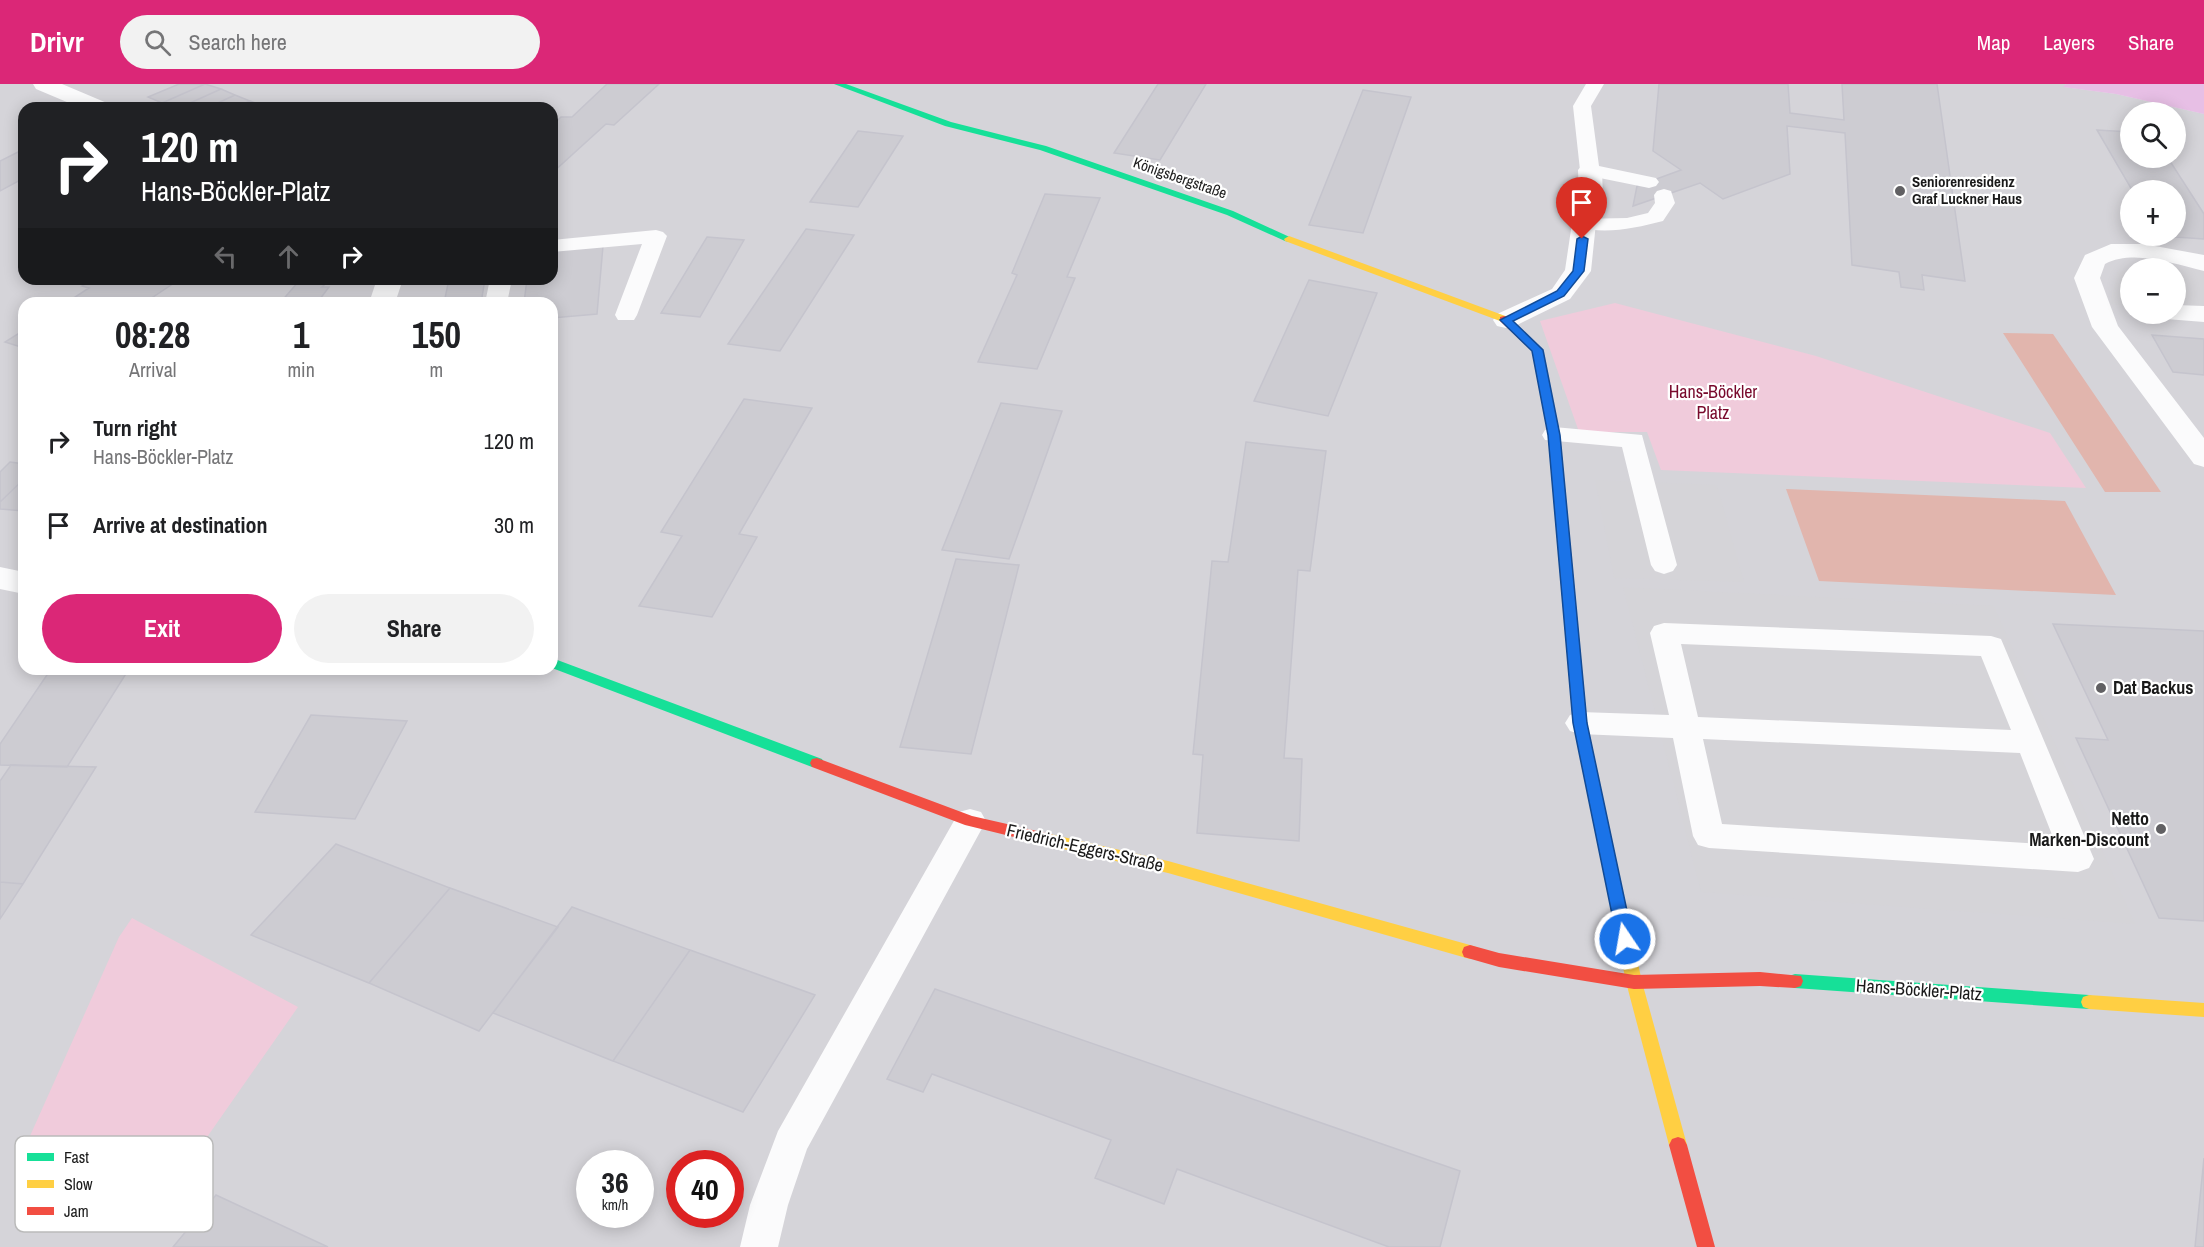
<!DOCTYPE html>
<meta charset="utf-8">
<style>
:root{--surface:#fff;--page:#f2f2f2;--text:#202124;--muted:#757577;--accent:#db2777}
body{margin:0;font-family:"Archivo Narrow",sans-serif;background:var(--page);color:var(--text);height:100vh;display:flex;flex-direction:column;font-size:22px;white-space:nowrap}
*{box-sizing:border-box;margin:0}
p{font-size:20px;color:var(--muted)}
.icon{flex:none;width:33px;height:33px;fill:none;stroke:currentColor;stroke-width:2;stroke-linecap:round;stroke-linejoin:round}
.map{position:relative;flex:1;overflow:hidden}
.drawer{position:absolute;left:18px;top:213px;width:540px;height:378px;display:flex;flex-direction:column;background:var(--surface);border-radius:18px;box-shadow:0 3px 15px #0003}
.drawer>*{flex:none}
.banner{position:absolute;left:18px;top:18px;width:540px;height:183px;border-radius:18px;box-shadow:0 3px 15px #0003;background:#202124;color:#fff;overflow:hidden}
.fabs{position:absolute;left:2120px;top:18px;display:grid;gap:12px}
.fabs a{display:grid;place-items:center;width:66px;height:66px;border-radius:50%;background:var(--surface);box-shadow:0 3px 15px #0003;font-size:30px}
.speed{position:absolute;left:576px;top:1066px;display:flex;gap:12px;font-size:30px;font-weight:700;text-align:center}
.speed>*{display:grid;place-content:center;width:78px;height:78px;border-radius:50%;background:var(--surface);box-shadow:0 3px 15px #0003;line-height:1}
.speed small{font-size:15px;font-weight:400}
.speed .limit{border:9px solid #d22;background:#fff;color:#111}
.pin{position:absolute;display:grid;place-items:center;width:51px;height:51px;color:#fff;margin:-62px -26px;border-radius:50% 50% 50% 0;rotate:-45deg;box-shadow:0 0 6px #0007}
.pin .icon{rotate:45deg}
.me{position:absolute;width:66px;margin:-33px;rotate:348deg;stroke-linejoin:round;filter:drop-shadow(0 0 4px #0008)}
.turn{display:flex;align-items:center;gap:21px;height:126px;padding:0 24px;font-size:27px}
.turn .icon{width:78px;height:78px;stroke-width:2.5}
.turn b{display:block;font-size:42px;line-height:51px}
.lanes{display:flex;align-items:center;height:57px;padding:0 24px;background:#0003;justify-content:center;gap:30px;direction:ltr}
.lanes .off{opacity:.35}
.eta{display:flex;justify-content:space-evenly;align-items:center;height:102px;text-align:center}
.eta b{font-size:36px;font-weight:800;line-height:42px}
.action{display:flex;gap:12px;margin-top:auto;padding:12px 24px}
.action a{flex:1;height:69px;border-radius:36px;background:var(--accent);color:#fff;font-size:24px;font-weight:800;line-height:69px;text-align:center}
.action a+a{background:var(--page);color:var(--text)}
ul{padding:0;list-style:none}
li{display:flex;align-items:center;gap:18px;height:84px;padding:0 24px}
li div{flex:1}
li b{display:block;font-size:22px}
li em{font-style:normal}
header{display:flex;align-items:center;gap:36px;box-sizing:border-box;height:84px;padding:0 30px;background:var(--accent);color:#fff}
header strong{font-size:28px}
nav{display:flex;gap:33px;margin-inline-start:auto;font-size:21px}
.search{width:420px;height:54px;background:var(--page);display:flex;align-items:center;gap:15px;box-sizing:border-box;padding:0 21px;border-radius:33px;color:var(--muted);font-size:22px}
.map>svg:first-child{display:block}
.residential{fill:#d5d4d9;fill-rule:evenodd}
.grass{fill:#e7bfe5}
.park{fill:#f0cbdb}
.pitch{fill:#e1b5ad}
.parking{fill:#d5d4d8}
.building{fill:#cdccd2;stroke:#c5c4cd;stroke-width:1.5}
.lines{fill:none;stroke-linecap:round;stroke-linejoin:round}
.lane{fill:#fbfbfc;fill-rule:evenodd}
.street{fill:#fbfbfc;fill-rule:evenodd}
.fast{fill:#16e098;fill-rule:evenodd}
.slow{fill:#ffcf43;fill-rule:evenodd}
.jam{fill:#f24e42;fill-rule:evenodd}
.route{fill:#1a73e8;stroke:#114b97;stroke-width:1.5}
.poi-dot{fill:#616063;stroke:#fff;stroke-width:2}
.labels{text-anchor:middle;stroke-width:4.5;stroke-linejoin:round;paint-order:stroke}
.far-street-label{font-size:15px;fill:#1a1a1a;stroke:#fff}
.far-poi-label{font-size:15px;font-weight:bold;fill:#1a1a1a;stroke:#fff;text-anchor:start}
.park-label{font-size:18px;fill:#78092c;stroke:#fff}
.poi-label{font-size:18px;font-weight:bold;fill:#1a1a1a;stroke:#fff;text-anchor:start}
.street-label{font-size:18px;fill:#1a1a1a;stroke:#fff}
.key{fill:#fff;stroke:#bababa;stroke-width:1.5}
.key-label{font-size:16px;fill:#1a1a1a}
</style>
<header>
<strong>Drivr</strong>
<div class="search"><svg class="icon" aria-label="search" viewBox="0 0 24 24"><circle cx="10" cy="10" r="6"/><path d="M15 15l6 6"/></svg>Search here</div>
<nav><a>Map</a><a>Layers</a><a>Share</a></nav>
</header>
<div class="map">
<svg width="2204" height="1163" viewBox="0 0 2204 1163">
<rect width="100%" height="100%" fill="#e4e2ea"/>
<!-- residential -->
<path class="residential" d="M 0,0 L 2066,0 L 2064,3 L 2116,10 L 2204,30 L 2204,1163 L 0,1163 ZM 24,24 L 552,24 L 552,195 L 24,195 ZM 2130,28 L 2175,28 L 2175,74 L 2130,74 ZM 2130,106 L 2175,106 L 2175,152 L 2130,152 ZM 2130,184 L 2175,184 L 2175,230 L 2130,230 ZM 24,219 L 552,219 L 552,585 L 24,585 ZM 590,1080 L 640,1080 L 640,1131 L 590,1131 ZM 680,1080 L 730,1080 L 730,1131 L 680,1131 Z"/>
<!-- grass -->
<path class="grass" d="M 2066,0 L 2204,0 L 2204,30 L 2116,10 L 2063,3 Z"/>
<!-- park -->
<path class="park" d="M 1615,219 L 1816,272 L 2050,349 L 2086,404 L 1661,386 L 1647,348 L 1579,348 L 1540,237 Z
M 132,834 L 298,923 L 154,1129 L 26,1061 L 119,853 Z"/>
<!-- pitch -->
<path class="pitch" d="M 2003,249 L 2053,250 L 2161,408 L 2105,408 Z
M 1786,405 L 2065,417 L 2116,511 L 1819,497 Z"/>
<!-- parking -->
<path class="parking" d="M 2157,182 L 2204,187 L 2204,225 L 2175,224 L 2175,184 L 2140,184 Z
M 2130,186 L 2130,221 L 2110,220 L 2118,188 Z
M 1595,396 L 1717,401 L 1744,498 L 1614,494 Z
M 1623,503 L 1994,522 L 2135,840 L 1701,808 Z"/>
<!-- building -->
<path class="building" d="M 179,0 L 205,0 L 162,19 L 148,13 Z
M 205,0 L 221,5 L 179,24 L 162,19 Z
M 607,0 L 659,0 L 614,41 L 606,40 L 552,89 L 552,42 L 561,33 L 572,33 Z
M 1158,0 L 1206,0 L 1160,76 L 1114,69 Z
M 1659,0 L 1788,0 L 1790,29 L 1844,36 L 1842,0 L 1937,0 L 1965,197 L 1922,191 L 1924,206 L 1901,203 L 1899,188 L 1852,181 L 1845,49 L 1787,42 L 1790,90 L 1723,115 L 1700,99 L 1633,122 L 1637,102 L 1681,86 L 1653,67 Z
M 221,5 L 235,11 L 207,24 L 179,24 Z
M 1363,6 L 1411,13 L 1363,149 L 1309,141 Z
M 235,11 L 250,17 L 234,24 L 207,24 Z
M 250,17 L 265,23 L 234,24 Z
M 2097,46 L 2130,48 L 2130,74 L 2168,74 L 2204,130 L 2204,155 L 2161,152 L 2175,152 L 2175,106 L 2132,106 Z
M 858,47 L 903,52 L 858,123 L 810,118 Z
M 24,65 L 24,94 L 0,107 L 0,77 Z
M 1045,110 L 1100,114 L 1067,193 L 1075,194 L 1037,285 L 978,278 L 1017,191 L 1012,189 Z
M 806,145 L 854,151 L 780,267 L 728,260 Z
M 707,153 L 744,156 L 700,233 L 661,229 Z
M 603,162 L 597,230 L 552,234 L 552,219 L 524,219 L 527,195 L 552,195 L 552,166 Z
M 94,195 L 180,195 L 144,219 L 66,219 L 89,204 L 82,202 Z
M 290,195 L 331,195 L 322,203 L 329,203 L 317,219 L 280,219 L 299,197 Z
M 449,195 L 485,195 L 481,219 L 444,219 Z
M 1309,196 L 1377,209 L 1328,332 L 1254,317 Z
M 24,246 L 24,264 L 5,258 Z
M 2152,251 L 2204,255 L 2204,291 L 2173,288 Z
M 744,315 L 812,324 L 739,450 L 757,453 L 712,533 L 639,522 L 682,452 L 661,448 Z
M 1001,319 L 1062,327 L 1009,475 L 942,466 Z
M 1246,358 L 1326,367 L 1310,487 L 1298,486 L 1284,674 L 1302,675 L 1299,757 L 1197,749 L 1203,671 L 1193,670 L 1212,477 L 1228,478 Z
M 10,378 L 24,380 L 24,395 L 0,418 L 0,388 Z
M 24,395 L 24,427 L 0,425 L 0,418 Z
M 956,475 L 1019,481 L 971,670 L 900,663 Z
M 2053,540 L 2204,547 L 2204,837 L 2159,834 L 2076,654 L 2108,656 Z
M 51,585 L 129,585 L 67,683 L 0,681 L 0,660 Z
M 311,631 L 407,637 L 355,735 L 255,728 Z
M 11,681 L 96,683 L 23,800 L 0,798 L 0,697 Z
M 336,760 L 450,804 L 369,899 L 251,851 Z
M 0,798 L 23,800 L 0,835 Z
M 450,804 L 558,843 L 479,947 L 369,899 Z
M 572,823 L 690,866 L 613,977 L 493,929 Z
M 690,866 L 815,911 L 743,1028 L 613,977 Z
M 935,905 L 1460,1087 L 1440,1163 L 1389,1163 L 1177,1085 L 1164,1120 L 1095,1094 L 1111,1056 L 932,990 L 923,1008 L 887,995 Z
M 2204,1074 L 2204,1163 L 2195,1163 Z
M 216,1111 L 328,1163 L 173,1163 Z"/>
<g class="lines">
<!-- lane -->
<path class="lane" d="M 1586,0 L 1604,0 L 1591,22 L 1599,82 L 1656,94 L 1659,98 L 1656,102 L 1649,104 L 1590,92 L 1583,90 L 1580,86 L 1573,22 Z
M 1664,105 L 1671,107 L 1675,119 L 1663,137 C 1635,144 1606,151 1577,143 L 1574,139 L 1577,135 L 1627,134 L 1648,129 L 1655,119 L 1654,111 L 1657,107 Z
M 656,146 L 663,148 L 667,152 L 637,231 L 634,236 L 618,236 L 615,231 L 642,160 L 552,168 L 552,156 Z
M 490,195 L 512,195 L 507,219 L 485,219 Z
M 1554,343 L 1642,351 L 1677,481 L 1673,487 L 1664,490 L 1655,487 L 1651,481 L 1622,363 L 1545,356 L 1542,351 L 1545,346 Z
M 1664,539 L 1991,552 L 2001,555 L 2094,775 L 2089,784 L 2078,788 L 1709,764 L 1698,761 L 1693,752 L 1673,654 L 1580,650 L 1570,647 L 1565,639 L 1570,631 L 1580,628 L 1669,631 L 1650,549 L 1654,542 ZM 1681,560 L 1981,572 L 2011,646 L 1698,633 ZM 1703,655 L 2020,669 L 2056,761 L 1722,740 Z
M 970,725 L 981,728 L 986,737 L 807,1065 L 788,1121 L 778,1163 L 740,1163 L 750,1121 L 778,1047 L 959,728 Z"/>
<!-- street -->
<path class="street" d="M 33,0 L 62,0 L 107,19 L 110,24 L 81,24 L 36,5 Z
M 1590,79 L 1598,81 L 1602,86 L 1603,115 L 1596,139 L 1591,187 L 1570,215 L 1515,242 L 1506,244 L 1497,242 L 1493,236 L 1497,230 L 1552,205 L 1565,186 L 1572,139 L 1579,115 L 1578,86 L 1582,81 Z
M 2111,160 L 2144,160 L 2204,171 L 2204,187 C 2174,180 2133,165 2105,180 L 2100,194 L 2118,242 L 2204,354 L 2204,383 L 2194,380 L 2092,243 L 2074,194 L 2085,171 Z
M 377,195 L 403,195 L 395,219 L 369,219 Z
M 2175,221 L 2204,222 L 2204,238 L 2166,235 L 2162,230 L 2175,230 Z
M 0,483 L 24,488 L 24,510 L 0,505 Z"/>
<!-- fast -->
<path class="fast" d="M 834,0 L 846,0 L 951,38 L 1046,62 L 1233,127 L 1294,155 L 1289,158 L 1285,157 L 1227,131 L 1040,66 L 945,42 Z
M 552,574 L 822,675 L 824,679 L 822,683 L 812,683 L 552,584 Z
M 1795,890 L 2089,911 L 2095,913 L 2097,918 L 2095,923 L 2089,925 L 1795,904 L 1789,902 L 1787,897 L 1789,892 Z"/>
<!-- slow -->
<path class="slow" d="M 1289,152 L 1508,233 L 1509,235 L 1504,238 L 1500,237 L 1285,157 L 1284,155 Z
M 1586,662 L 1591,663 L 1593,667 L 1642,898 L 1687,1061 L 1684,1067 L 1678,1069 L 1672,1067 L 1669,1061 L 1626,898 L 1579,667 L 1581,663 Z
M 1050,750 L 1168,777 L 1470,861 L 1476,863 L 1478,868 L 1476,873 L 1470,875 L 1168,789 L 1050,762 L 1045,760 L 1043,756 L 1045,752 Z
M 2089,911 L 2204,919 L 2204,933 L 2089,925 L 2083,923 L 2081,918 L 2083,913 Z"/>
<!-- jam -->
<path class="jam" d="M 1504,232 L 1508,233 L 1542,266 L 1560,351 L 1587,639 L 1593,667 L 1591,671 L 1581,671 L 1579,667 L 1573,639 L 1548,351 L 1532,267 L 1500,237 L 1500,233 Z
M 817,674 L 972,732 L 1050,750 L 1055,752 L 1057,756 L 1055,760 L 1050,762 L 965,741 L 812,683 L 810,679 L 812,675 Z
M 1470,861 L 1499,869 L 1634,891 L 1760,888 L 1801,892 L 1803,897 L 1801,902 L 1795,904 L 1760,902 L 1634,905 L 1499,883 L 1464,873 L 1462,868 L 1464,863 Z
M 1678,1053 L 1684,1055 L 1687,1061 L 1715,1163 L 1697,1163 L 1669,1061 L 1672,1055 Z"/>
</g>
<!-- route -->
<path class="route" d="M 1582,152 L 1588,155 L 1584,187 L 1564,212 L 1513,237 L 1543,266 L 1560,351 L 1587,639 L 1633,855 L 1631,859 L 1620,859 L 1617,855 L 1573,639 L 1548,351 L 1532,267 L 1500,236 L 1557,207 L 1573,187 L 1577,155 Z"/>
<!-- markers -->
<g class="poi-dot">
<circle cx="1900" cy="107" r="6"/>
<circle cx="2101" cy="604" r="6"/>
<circle cx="2161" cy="745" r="6"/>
</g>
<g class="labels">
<!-- far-street labels -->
<g class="far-street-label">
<text transform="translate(1180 94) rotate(19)" y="5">Königsbergstraße</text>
</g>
<!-- far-poi labels -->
<g class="far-poi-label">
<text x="1912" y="103">Seniorenresidenz<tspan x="1912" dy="17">Graf Luckner Haus</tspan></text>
</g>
<!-- park labels -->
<g class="park-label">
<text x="1713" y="314">Hans-Böckler<tspan x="1713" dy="21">Platz</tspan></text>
</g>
<!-- poi labels -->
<g class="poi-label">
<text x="2113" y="610">Dat Backus</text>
<text x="2149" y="741" text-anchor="end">Netto<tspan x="2149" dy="21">Marken-Discount</tspan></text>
</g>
<!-- street labels -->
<g class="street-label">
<text transform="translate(1085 764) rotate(13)" y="6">Friedrich-Eggers-Straße</text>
<text transform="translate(1919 906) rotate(4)" y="6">Hans-Böckler-Platz</text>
</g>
</g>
<!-- legend -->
<rect x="15" y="1052" width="198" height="96" rx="9" class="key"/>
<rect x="27" y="1069" width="27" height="8" fill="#16e098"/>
<rect x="27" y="1096" width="27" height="8" fill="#ffcf43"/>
<rect x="27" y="1123" width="27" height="8" fill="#f24e42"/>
<g class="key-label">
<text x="64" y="1079">Fast</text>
<text x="64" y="1106">Slow</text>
<text x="64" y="1133">Jam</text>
</g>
</svg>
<div class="fabs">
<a><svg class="icon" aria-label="search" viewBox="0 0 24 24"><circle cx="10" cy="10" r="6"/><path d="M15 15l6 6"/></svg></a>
<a>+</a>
<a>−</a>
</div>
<div class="speed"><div>36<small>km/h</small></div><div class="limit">40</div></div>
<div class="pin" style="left:1582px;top:155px;background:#d93025"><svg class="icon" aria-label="arrive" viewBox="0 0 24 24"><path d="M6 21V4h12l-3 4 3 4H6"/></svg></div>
<svg class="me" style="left:1625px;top:855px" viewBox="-20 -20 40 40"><circle r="17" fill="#1a73e8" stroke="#fff" stroke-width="3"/><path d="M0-11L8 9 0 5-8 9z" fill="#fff"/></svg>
<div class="banner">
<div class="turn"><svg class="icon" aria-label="right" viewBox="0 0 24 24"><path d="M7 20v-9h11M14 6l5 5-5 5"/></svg><div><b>120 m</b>Hans-Böckler-Platz</div></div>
<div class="lanes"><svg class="icon off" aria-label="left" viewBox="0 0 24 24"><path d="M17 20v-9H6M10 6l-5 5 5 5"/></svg><svg class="icon off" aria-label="ahead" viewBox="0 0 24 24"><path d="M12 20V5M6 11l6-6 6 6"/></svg><svg class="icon" aria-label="right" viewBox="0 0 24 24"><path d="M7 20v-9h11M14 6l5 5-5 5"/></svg></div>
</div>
<section class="drawer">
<div class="eta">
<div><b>08:28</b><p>Arrival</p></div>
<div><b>1</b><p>min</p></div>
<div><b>150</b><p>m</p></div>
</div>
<ul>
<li><svg class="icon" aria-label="right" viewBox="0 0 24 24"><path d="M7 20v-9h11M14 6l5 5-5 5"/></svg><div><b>Turn right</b><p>Hans-Böckler-Platz</p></div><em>120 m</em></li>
<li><svg class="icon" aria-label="arrive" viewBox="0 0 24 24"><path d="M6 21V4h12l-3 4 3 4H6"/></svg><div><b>Arrive at destination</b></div><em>30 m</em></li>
</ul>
<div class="action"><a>Exit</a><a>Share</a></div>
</section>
</div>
